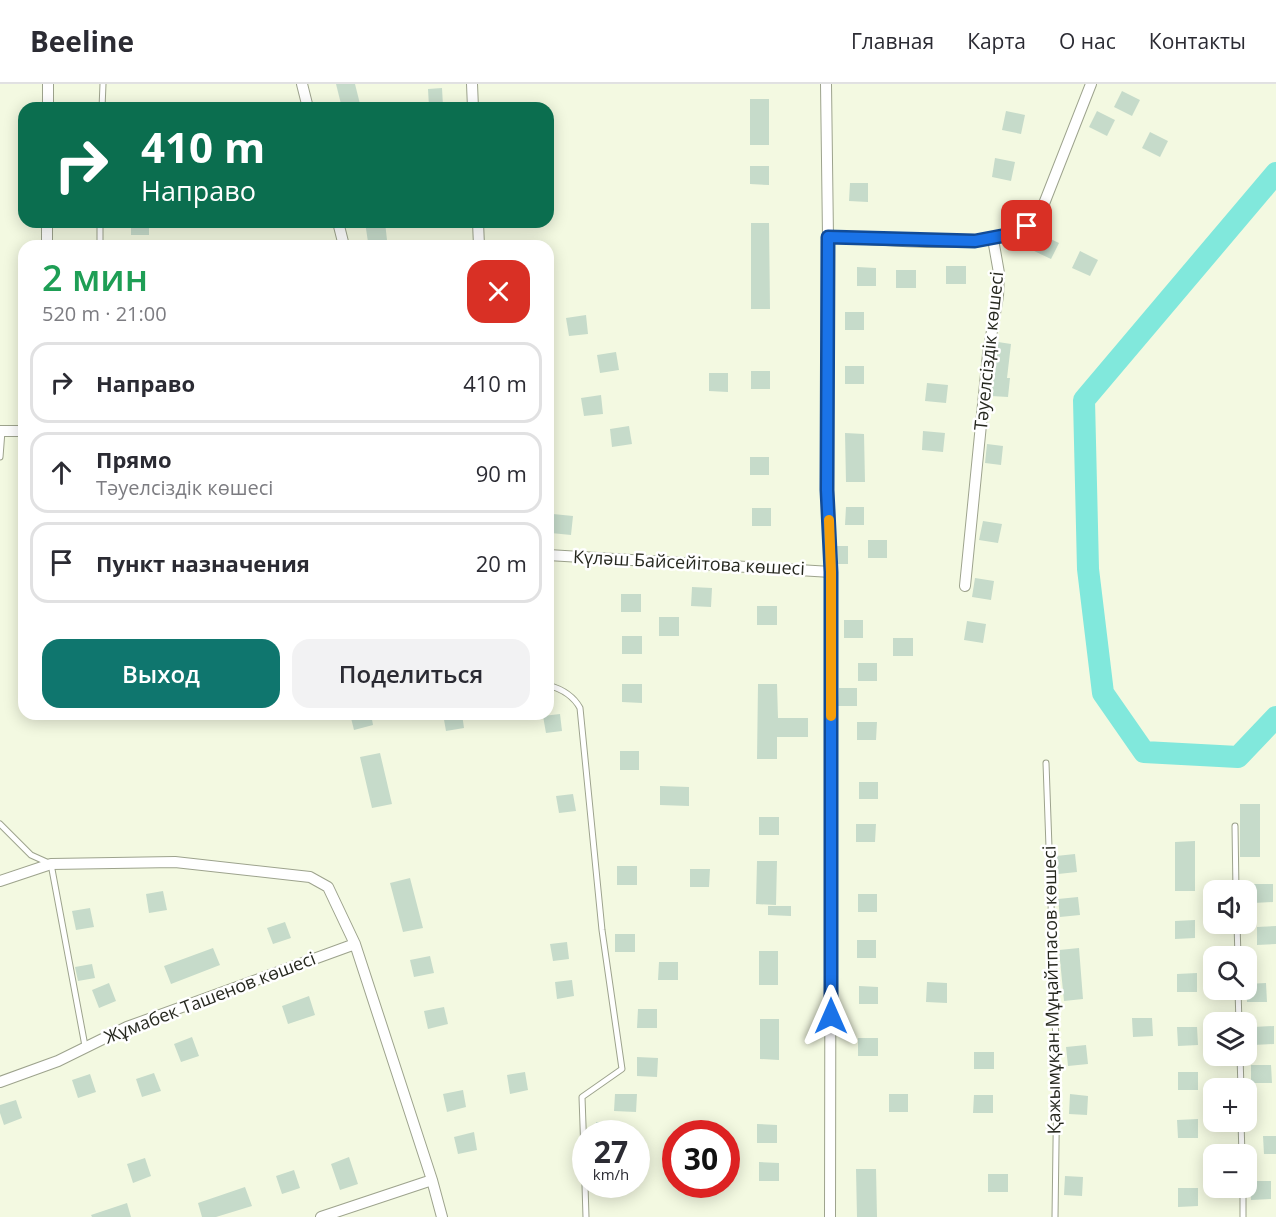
<!DOCTYPE html>
<html lang="ru">
<meta charset="utf-8">
<style>
:root{--surface:#fff;--page:#f2f2f3;--text:#2b2b33;--muted:#7c7c81;--line:#e1e1e2;--accent:#0f766e}
body{margin:0;font-family:"Open Sans",sans-serif;background:var(--page);color:var(--text);height:100vh;display:flex;flex-direction:column;font-size:22px;white-space:nowrap}
*{box-sizing:border-box;margin:0}
p{font-size:20px;color:var(--muted)}
.icon{flex:none;width:33px;height:33px;fill:none;stroke:currentColor;stroke-width:2;stroke-linecap:round;stroke-linejoin:round}
.map{position:relative;flex:1;overflow:hidden}
.side{position:absolute;left:18px;top:156px;width:536px;height:480px;display:flex;flex-direction:column;background:var(--surface);border-radius:18px;box-shadow:0 3px 15px #0003}
.side>*{flex:none}
.banner{position:absolute;left:18px;top:18px;width:536px;height:126px;border-radius:18px;box-shadow:0 3px 15px #0003;background:#0b6e4f;color:#fff;overflow:hidden}
.buttons{position:absolute;left:1203px;top:796px;display:grid;gap:12px}
.buttons a{display:grid;place-items:center;width:54px;height:54px;border-radius:12px;background:var(--surface);box-shadow:0 3px 15px #0003;font-size:30px}
.speed{position:absolute;left:572px;top:1036px;display:flex;gap:12px;font-size:30px;font-weight:700;text-align:center}
.speed>*{display:grid;place-content:center;width:78px;height:78px;border-radius:50%;background:var(--surface);box-shadow:0 3px 15px #0003;line-height:1}
.speed small{font-size:15px;font-weight:400}
.speed .limit{border:9px solid #d22;background:#fff;color:#111}
.pin{position:absolute;display:grid;place-items:center;width:51px;height:51px;color:#fff;margin:-26px;border-radius:12px;box-shadow:0 3px 9px #0006}
.me{position:absolute;width:66px;margin:-33px;rotate:0deg;stroke-linejoin:round;filter:drop-shadow(0 0 4px #0008)}
.turn{display:flex;align-items:center;gap:21px;height:126px;padding:0 24px;font-size:27px}
.turn .icon{width:78px;height:78px;stroke-width:2.5}
.turn b{display:block;font-size:42px;line-height:51px}
.round{display:grid;place-items:center;flex:none;width:63px;height:63px;border-radius:18px;background:var(--page)}
.headline{display:flex;align-items:center;justify-content:space-between;height:102px;padding:0 24px}
h1{font-size:36px;font-weight:600;line-height:45px;color:#1e9e55}
.primary-button{display:flex;gap:12px;margin-top:auto;padding:12px 24px}
.primary-button a{flex:1;height:69px;border-radius:18px;background:var(--accent);color:#fff;font-size:24px;font-weight:600;line-height:69px;text-align:center}
.primary-button a+a{background:var(--page);color:var(--text)}
ul{padding:0;list-style:none}
li{display:flex;align-items:center;gap:18px;height:81px;margin:0 12px 9px;padding:0 12px;border:3px solid var(--line);border-radius:18px}
li div{flex:1}
li b{display:block;font-size:22px}
li em{font-style:normal}
header{display:flex;align-items:center;gap:36px;box-sizing:border-box;height:84px;padding:0 30px;background:var(--surface);border-bottom:2px solid var(--line)}
header strong{font-size:28px}
nav{display:flex;gap:33px;margin-inline-start:auto;font-size:21px}
.map>svg:first-child{display:block}
.lines{fill:none;stroke-linecap:round;stroke-linejoin:round}
.river{stroke:#81e8dc;stroke-width:22}
.building{fill:#c6dbca}
.lane-casing{stroke:#9da38d;stroke-width:7}
.street-casing{stroke:#9da38d;stroke-width:12}
.lane{stroke:#fff;stroke-width:5}
.street{stroke:#fff;stroke-width:10}
.route-casing{stroke:#114b97;stroke-width:15}
.route{stroke:#1a73e8;stroke-width:10}
.slow{stroke:#f59e0b;stroke-width:10}
.labels{text-anchor:middle;stroke-width:5;stroke-linejoin:round;paint-order:stroke}
.street-label{font-size:18px;fill:#26281f;stroke:#fff}
</style>
<header>
<strong>Beeline</strong>
<nav><a>Главная</a><a>Карта</a><a>О нас</a><a>Контакты</a></nav>
</header>
<div class="map">
<svg width="1276" height="1133" viewBox="0 0 1276 1133">
<rect width="100%" height="100%" fill="#f3f9e1"/>
<g class="lines">
<!-- river -->
<path class="river" d="M 1276,89 L 1084,316 L 1088,485 L 1103,609 L 1144,668 L 1238,673 L 1276,633"/>
</g>
<!-- building -->
<path class="building" d="M 336,0 L 355,0 L 361,24 L 342,24 Z
M 442,4 L 443,22 L 429,23 L 428,5 Z
M 1122,7 L 1140,16 L 1132,32 L 1114,23 Z
M 750,15 L 769,15 L 769,61 L 750,61 Z
M 1006,27 L 1025,31 L 1021,50 L 1002,46 Z
M 1097,27 L 1115,36 L 1107,52 L 1089,43 Z
M 1150,48 L 1168,57 L 1160,73 L 1142,64 Z
M 995,74 L 1015,78 L 1011,97 L 992,93 Z
M 750,82 L 769,82 L 769,101 L 750,100 Z
M 850,99 L 868,99 L 868,118 L 849,117 Z
M 131,138 L 149,138 L 149,151 L 131,151 Z
M 365,138 L 385,138 L 387,156 L 368,158 Z
M 751,139 L 769,139 L 770,225 L 751,225 Z
M 1040,150 L 1059,159 L 1051,175 L 1032,166 Z
M 1080,167 L 1098,176 L 1090,192 L 1072,184 Z
M 946,182 L 966,182 L 966,200 L 946,200 Z
M 857,183 L 876,184 L 876,202 L 857,202 Z
M 896,186 L 916,186 L 916,204 L 896,204 Z
M 845,228 L 864,228 L 864,246 L 845,246 Z
M 586,231 L 588,250 L 569,252 L 566,234 Z
M 998,258 L 1011,260 L 1007,294 L 1010,294 L 1008,313 L 991,312 Z
M 616,268 L 619,286 L 600,289 L 597,271 Z
M 845,282 L 864,282 L 864,300 L 845,300 Z
M 751,287 L 770,287 L 770,305 L 751,305 Z
M 709,289 L 728,289 L 728,308 L 709,307 Z
M 927,299 L 948,301 L 946,319 L 925,317 Z
M 601,311 L 603,330 L 584,332 L 581,314 Z
M 629,342 L 632,360 L 612,363 L 610,345 Z
M 923,347 L 945,349 L 943,368 L 922,366 Z
M 845,349 L 864,350 L 865,398 L 846,398 Z
M 987,360 L 1003,362 L 1001,381 L 985,379 Z
M 750,373 L 769,373 L 769,391 L 750,391 Z
M 846,423 L 864,423 L 864,441 L 845,441 Z
M 752,424 L 771,424 L 771,442 L 752,442 Z
M 553,430 L 573,432 L 571,451 L 551,449 Z
M 983,437 L 1002,440 L 998,459 L 979,456 Z
M 868,456 L 887,456 L 887,474 L 868,474 Z
M 837,462 L 848,462 L 848,480 L 838,480 Z
M 975,494 L 994,497 L 991,516 L 972,513 Z
M 692,503 L 712,504 L 711,523 L 691,522 Z
M 621,510 L 641,510 L 641,528 L 621,528 Z
M 757,522 L 777,522 L 777,541 L 757,541 Z
M 659,533 L 679,533 L 679,552 L 659,552 Z
M 844,536 L 863,536 L 863,554 L 844,554 Z
M 967,537 L 986,540 L 983,559 L 964,556 Z
M 622,552 L 642,552 L 642,570 L 622,570 Z
M 893,554 L 913,554 L 913,572 L 893,572 Z
M 858,579 L 877,579 L 877,597 L 858,597 Z
M 622,600 L 642,600 L 642,619 L 622,618 Z
M 758,600 L 777,600 L 778,634 L 808,634 L 808,653 L 777,653 L 777,675 L 757,675 Z
M 839,604 L 857,604 L 857,622 L 838,622 Z
M 350,630 L 371,630 L 373,641 L 354,646 Z
M 443,630 L 462,630 L 464,644 L 446,647 Z
M 560,630 L 562,647 L 546,649 L 543,632 Z
M 857,638 L 877,638 L 876,656 L 857,656 Z
M 620,667 L 639,667 L 639,686 L 620,686 Z
M 380,669 L 392,720 L 372,724 L 360,673 Z
M 859,698 L 878,698 L 878,715 L 859,715 Z
M 660,702 L 689,703 L 689,722 L 660,721 Z
M 573,710 L 576,727 L 559,729 L 556,712 Z
M 1240,720 L 1260,720 L 1260,773 L 1240,773 Z
M 759,733 L 779,733 L 779,751 L 759,751 Z
M 856,740 L 876,740 L 875,758 L 856,758 Z
M 1195,757 L 1195,807 L 1175,807 L 1175,758 Z
M 1075,770 L 1077,788 L 1058,790 L 1056,772 Z
M 757,777 L 777,777 L 776,821 L 756,820 Z
M 617,782 L 637,782 L 637,801 L 617,801 Z
M 690,785 L 710,785 L 709,803 L 690,803 Z
M 410,794 L 423,844 L 403,848 L 390,799 Z
M 1253,800 L 1273,800 L 1273,818 L 1253,819 Z
M 163,807 L 167,826 L 149,829 L 146,810 Z
M 858,810 L 877,810 L 877,828 L 858,828 Z
M 1078,813 L 1080,831 L 1060,833 L 1058,815 Z
M 768,822 L 791,822 L 791,832 L 768,831 Z
M 90,824 L 94,843 L 76,846 L 72,827 Z
M 1195,836 L 1195,854 L 1175,855 L 1175,837 Z
M 285,838 L 291,854 L 273,860 L 267,844 Z
M 1276,842 L 1276,860 L 1257,861 L 1257,843 Z
M 615,850 L 635,850 L 635,868 L 615,868 Z
M 857,856 L 876,856 L 876,874 L 857,874 Z
M 567,858 L 569,875 L 553,877 L 550,860 Z
M 213,864 L 220,881 L 171,900 L 164,882 Z
M 1079,864 L 1083,915 L 1064,917 L 1059,866 Z
M 759,867 L 778,867 L 778,901 L 759,901 Z
M 430,872 L 434,889 L 414,893 L 410,876 Z
M 659,878 L 678,878 L 678,896 L 658,896 Z
M 92,880 L 95,894 L 78,897 L 75,883 Z
M 1197,889 L 1197,908 L 1177,908 L 1177,890 Z
M 572,896 L 574,912 L 557,915 L 555,898 Z
M 927,898 L 947,899 L 947,919 L 926,918 Z
M 109,899 L 116,917 L 99,924 L 92,906 Z
M 1266,899 L 1267,918 L 1247,918 L 1246,900 Z
M 859,902 L 878,903 L 878,920 L 859,920 Z
M 309,912 L 315,931 L 288,940 L 282,922 Z
M 444,923 L 448,940 L 428,945 L 424,927 Z
M 638,925 L 657,925 L 657,944 L 637,944 Z
M 1132,934 L 1152,934 L 1153,952 L 1133,953 Z
M 760,935 L 779,935 L 779,976 L 760,975 Z
M 1274,942 L 1274,960 L 1254,961 L 1253,943 Z
M 1177,943 L 1197,943 L 1198,961 L 1178,962 Z
M 192,953 L 199,972 L 181,978 L 174,960 Z
M 858,954 L 878,954 L 878,972 L 858,972 Z
M 1086,961 L 1088,980 L 1068,982 L 1066,963 Z
M 974,968 L 994,968 L 994,985 L 974,985 Z
M 637,973 L 658,974 L 657,993 L 637,992 Z
M 1251,981 L 1271,981 L 1272,999 L 1251,999 Z
M 525,988 L 528,1006 L 510,1010 L 507,991 Z
M 1178,988 L 1198,988 L 1198,1006 L 1178,1006 Z
M 154,989 L 161,1007 L 142,1013 L 136,995 Z
M 90,990 L 96,1008 L 78,1014 L 72,996 Z
M 463,1006 L 466,1023 L 447,1028 L 443,1010 Z
M 615,1010 L 637,1010 L 636,1028 L 614,1027 Z
M 889,1010 L 908,1010 L 908,1028 L 889,1028 Z
M 1070,1010 L 1088,1012 L 1087,1031 L 1069,1030 Z
M 974,1011 L 993,1011 L 993,1029 L 973,1029 Z
M 16,1016 L 22,1034 L 4,1041 L 0,1029 L 0,1021 Z
M 1198,1035 L 1198,1054 L 1178,1054 L 1177,1036 Z
M 596,1038 L 617,1038 L 617,1050 L 595,1050 Z
M 757,1040 L 777,1041 L 777,1059 L 757,1059 Z
M 474,1048 L 477,1066 L 458,1070 L 454,1053 Z
M 1263,1052 L 1276,1052 L 1276,1070 L 1264,1070 Z
M 349,1073 L 358,1100 L 340,1106 L 331,1080 Z
M 145,1074 L 151,1092 L 133,1099 L 127,1080 Z
M 759,1078 L 779,1079 L 779,1097 L 759,1097 Z
M 856,1085 L 876,1085 L 877,1133 L 857,1133 Z
M 294,1086 L 300,1104 L 282,1110 L 276,1092 Z
M 988,1090 L 1008,1090 L 1008,1108 L 988,1108 Z
M 1065,1092 L 1083,1093 L 1082,1112 L 1064,1111 Z
M 1250,1097 L 1271,1097 L 1271,1115 L 1251,1116 Z
M 245,1103 L 252,1122 L 216,1133 L 202,1133 L 198,1119 Z
M 1178,1104 L 1198,1104 L 1198,1122 L 1178,1123 Z
M 127,1119 L 131,1133 L 92,1133 L 91,1131 Z"/>
<g class="lines">
<!-- lane casing -->
<g class="lane-casing">
<path id="lane" d="M 102,24 L 103,0
M 100,162 L 100,138
M 0,373 L 2,347
M 548,601 C 562,605 573,611 580,624 L 602,846 L 622,985 L 582,1013 L 585,1097
M 1046,679 L 1057,988 L 1055,1133
M 0,740 L 31,771 L 51,780 L 85,962
M 1235,742 L 1236,807
M 1237,840 L 1238,873
M 1238,906 L 1239,939
M 1240,972 L 1241,1005
M 1241,1038 L 1242,1071
M 585,1101 L 586,1133
M 1243,1104 L 1243,1133"/>
</g>
<!-- street casing -->
<g class="street-casing">
<path id="street" d="M 302,0 L 308,24
M 472,0 L 473,24
M 826,0 L 828,153 L 827,406 L 831,488 L 830,1133
M 48,24 L 48,0
M 338,138 L 344,162
M 478,138 L 479,162
M 828,153 C 883,155 939,162 993,155
M 47,162 L 47,138
M 0,347 L 24,347
M 548,471 L 831,488
M 965,502 L 988,270 L 998,212 L 999,189 L 993,155 L 1017,149 L 1038,135 L 1091,0
M 0,797 L 51,780 L 175,778 L 310,793 L 328,803 L 355,860 L 432,1096 L 442,1133
M 0,998 L 58,977 L 127,943 L 355,860
M 321,1133 L 432,1096"/>
</g>
<!-- lane -->
<use href="#lane" class="lane"/>
<!-- street -->
<use href="#street" class="street"/>
</g>
<g class="lines">
<!-- route casing -->
<g class="route-casing">
<path id="route" d="M 831,932 L 831,488 L 827,406 L 828,153 L 975,157 L 1017,149 L 1027,142"/>
</g>
<!-- route -->
<use href="#route" class="route"/>
<!-- slow -->
<path class="slow" d="M 829,436 L 831,488 L 831,632"/>
</g>
<g class="labels">
<!-- street labels -->
<g class="street-label">
<text transform="translate(989 267) rotate(-84)" y="6">Тәуелсіздік көшесі</text>
<text transform="translate(689 479) rotate(3)" y="6">Күләш Байсейітова көшесі</text>
<text transform="translate(1052 906) rotate(-91)" y="6">Қажымұқан Мұңайтпасов көшесі</text>
<text transform="translate(210 914) rotate(-21)" y="6">Жұмабек Ташенов көшесі</text>
</g>
</g>
</svg>
<div class="buttons">
<a><svg class="icon" aria-label="sound" viewBox="0 0 24 24"><path d="M4 9h4l5-4v14l-5-4H4zM17 9q2 3 0 6"/></svg></a>
<a><svg class="icon" aria-label="search" viewBox="0 0 24 24"><circle cx="10" cy="10" r="6"/><path d="M15 15l6 6"/></svg></a>
<a><svg class="icon" aria-label="layers" viewBox="0 0 24 24"><path d="M12 4l9 5-9 5-9-5zM3 14l9 5 9-5"/></svg></a>
<a>+</a>
<a>−</a>
</div>
<div class="speed"><div>27<small>km/h</small></div><div class="limit">30</div></div>
<div class="pin" style="left:1027px;top:142px;background:#d93025"><svg class="icon" aria-label="arrive" viewBox="0 0 24 24"><path d="M6 21V4h12l-3 4 3 4H6"/></svg></div>
<svg class="me" style="left:831px;top:932px" viewBox="-20 -20 40 40"><path d="M0-17L14 15 0 8-14 15z" fill="#1a73e8" stroke="#fff" stroke-width="4"/></svg>
<div class="banner">
<div class="turn"><svg class="icon" aria-label="right" viewBox="0 0 24 24"><path d="M7 20v-9h11M14 6l5 5-5 5"/></svg><div><b>410 m</b>Направо</div></div>
</div>
<section class="side">
<div class="headline"><div><h1>2 мин</h1><p>520 m · 21:00</p></div><a class="round" style="background:#d93025;color:#fff"><svg class="icon" aria-label="close" viewBox="0 0 24 24"><path d="M6 6l12 12M18 6L6 18"/></svg></a></div>
<ul>
<li><svg class="icon" aria-label="right" viewBox="0 0 24 24"><path d="M7 20v-9h11M14 6l5 5-5 5"/></svg><div><b>Направо</b></div><em>410 m</em></li>
<li><svg class="icon" aria-label="ahead" viewBox="0 0 24 24"><path d="M12 20V5M6 11l6-6 6 6"/></svg><div><b>Прямо</b><p>Тәуелсіздік көшесі</p></div><em>90 m</em></li>
<li><svg class="icon" aria-label="arrive" viewBox="0 0 24 24"><path d="M6 21V4h12l-3 4 3 4H6"/></svg><div><b>Пункт назначения</b></div><em>20 m</em></li>
</ul>
<div class="primary-button"><a>Выход</a><a>Поделиться</a></div>
</section>
</div>
